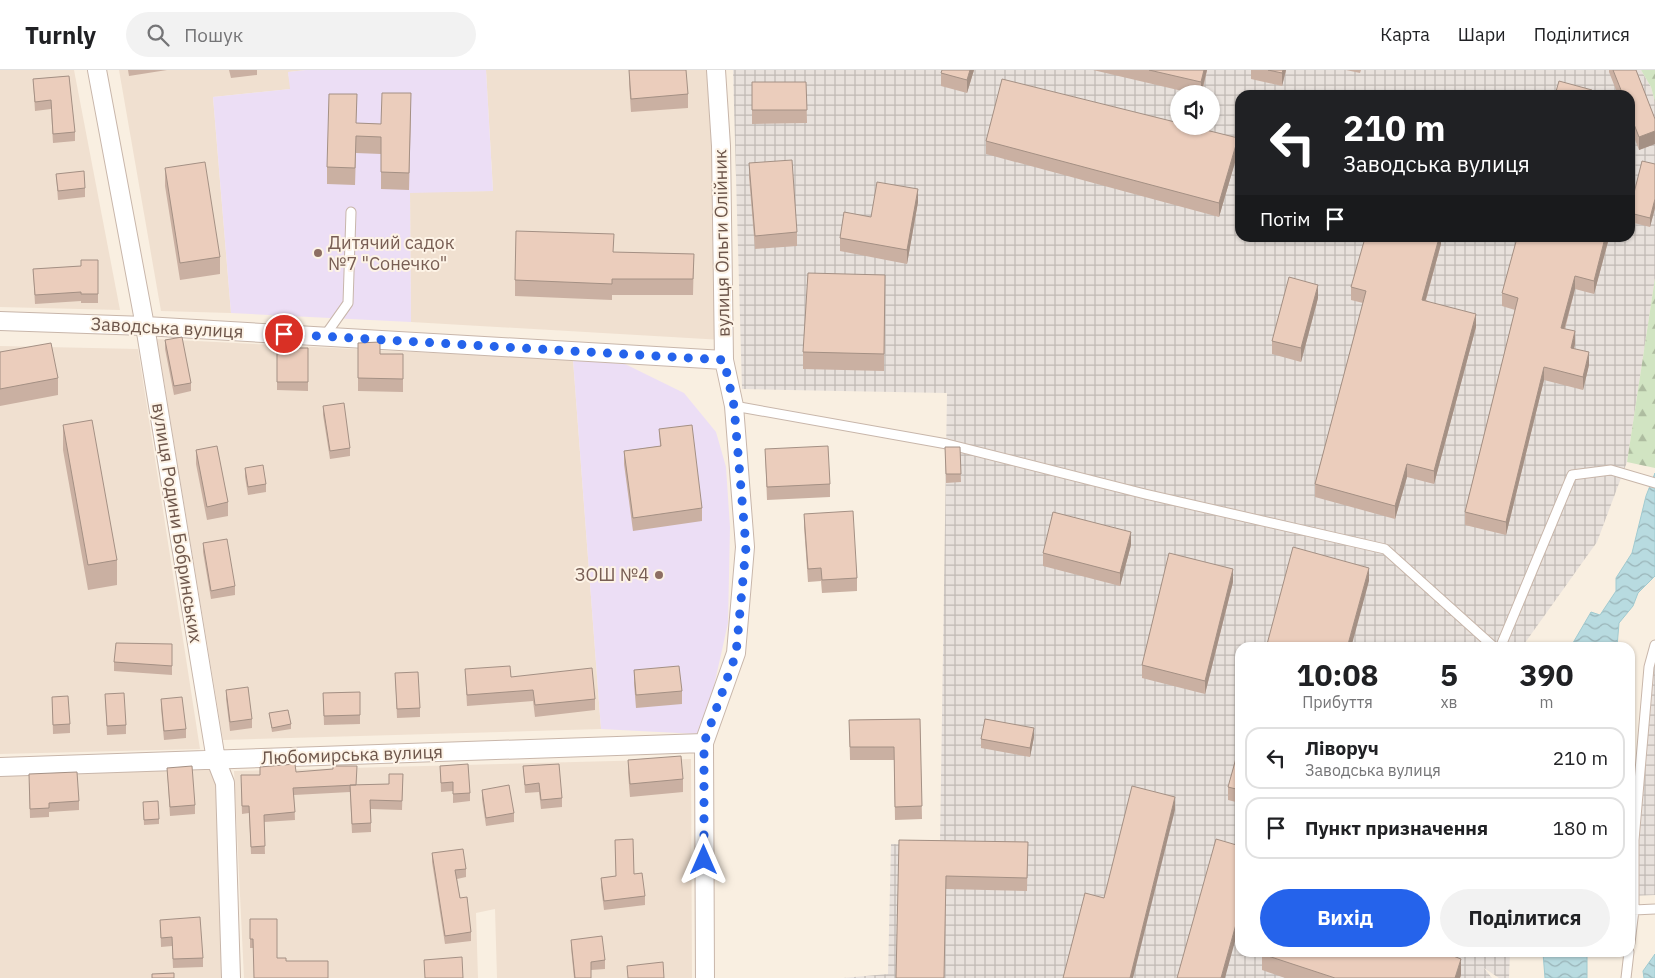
<!DOCTYPE html>
<html lang="uk">
<meta charset="utf-8">
<style>
:root{--surface:#fff;--page:#f2f2f2;--text:#202124;--muted:#757577;--line:#e0e0e0;--accent:#2563eb}
body{margin:0;font-family:"IBM Plex Sans",sans-serif;background:var(--page);color:var(--text);height:100vh;display:flex;flex-direction:column;font-size:19px;white-space:nowrap}
*{box-sizing:border-box;margin:0}
p{font-size:16px;color:var(--muted)}
.icon{flex:none;width:28px;height:28px;fill:none;stroke:currentColor;stroke-width:2;stroke-linecap:round;stroke-linejoin:round}
.map{position:relative;flex:1;overflow:hidden}
.details{position:absolute;left:1235px;top:572px;width:400px;height:315px;display:flex;flex-direction:column;background:var(--surface);border-radius:15px;box-shadow:0 1px 4px #0004}
.details>*{flex:none}
.hud{position:absolute;left:1235px;top:20px;width:400px;height:152px;border-radius:15px;box-shadow:0 1px 4px #0004;background:#202124;color:#fff;overflow:hidden}
.controls{position:absolute;left:1170px;top:15px;display:grid;gap:10px}
.controls a{display:grid;place-items:center;width:50px;height:50px;border-radius:50%;background:var(--surface);box-shadow:0 1px 4px #0004;font-size:25px}
.pin{position:absolute;display:grid;place-items:center;width:42px;height:42px;color:#fff;margin:-21px;border:2px solid #fff;border-radius:50%;box-shadow:0 1px 5px #0007}
.me{position:absolute;width:55px;margin:-28px;rotate:0deg;stroke-linejoin:round;filter:drop-shadow(0 0 4px #0008)}
.turn{display:flex;align-items:center;gap:18px;height:105px;padding:0 25px;font-size:22px}
.turn .icon{width:65px;height:65px;stroke-width:2.5}
.turn b{display:block;font-size:35px;line-height:42px}
.then{display:flex;align-items:center;height:48px;padding:0 25px;background:#0003;gap:10px;font-size:19px}
.eta{display:flex;justify-content:space-evenly;align-items:center;height:85px;text-align:center}
.eta b{font-size:30px;font-weight:800;line-height:35px}
.action{display:flex;gap:10px;margin-top:auto;padding:10px 25px}
.action a{flex:1;height:58px;border-radius:30px;background:var(--accent);color:#fff;font-size:20px;font-weight:800;line-height:58px;text-align:center}
.action a+a{background:var(--page);color:var(--text)}
ul{padding:0;list-style:none}
li{display:flex;align-items:center;gap:15px;height:62px;margin:0 10px 8px;padding:0 15px;border:2px solid var(--line);border-radius:15px}
li div{flex:1}
li b{display:block;font-size:19px}
li em{font-style:normal}
header{display:flex;align-items:center;gap:30px;box-sizing:border-box;height:70px;padding:0 25px;background:var(--surface);border-bottom:1px solid var(--line)}
header strong{font-size:24px}
nav{display:flex;gap:28px;margin-inline-start:auto;font-size:18px}
.search{width:350px;height:45px;background:var(--page);display:flex;align-items:center;gap:12px;box-sizing:border-box;padding:0 18px;border-radius:28px;color:var(--muted);font-size:19px}
.map>svg:first-child{display:block}
.residential{fill:#f0e0d0}
.industrial{fill:url(#industrial-grid);fill-rule:evenodd}
.education{fill:#ecdef5}
.forest{fill:url(#forest-firs)}
.water{fill:url(#water-waves);stroke:#a0cad0}
.lines{fill:none;stroke-linecap:round;stroke-linejoin:round}
.lane-casing{stroke:#c8b6aa;stroke-width:11}
.street-casing{stroke:#c8b6aa;stroke-width:20}
.lane{stroke:#fff;stroke-width:9}
.street{stroke:#fff;stroke-width:18}
.wall{fill:#cab0a2}
.shaded-wall{fill:#a49084}
.building{fill:#ebcdbc;stroke:#a49084}
.route{stroke:#2563eb;stroke-width:9;stroke-dasharray:0 16.2}
.education-dot{fill:#8d6e63;stroke:#fdf3e6;stroke-width:2}
.labels{text-anchor:middle;stroke-width:4;stroke-linejoin:round;paint-order:stroke}
.education-label{font-size:18px;fill:#785e54;stroke:#fdf3e6;text-anchor:start}
.street-label{font-size:18px;fill:#6d564b;stroke:#fdf3e6}
</style>
<header>
<strong>Turnly</strong>
<div class="search"><svg class="icon" aria-label="search" viewBox="0 0 24 24"><circle cx="10" cy="10" r="6"/><path d="M15 15l6 6"/></svg>Пошук</div>
<nav><a>Карта</a><a>Шари</a><a>Поділитися</a></nav>
</header>
<div class="map">
<svg width="1655" height="908" viewBox="0 0 1655 908">
<defs>
<pattern id="industrial-grid" width="8" height="8" patternUnits="userSpaceOnUse" patternTransform="scale(1.25)"><rect width="8" height="8" fill="#e8e1dc"/><path d="M0 4h8M4 0v8" fill="none" stroke="#c0b9b4"/></pattern>
<pattern id="forest-firs" width="22" height="20" patternUnits="userSpaceOnUse" patternTransform="scale(1.25)"><rect width="22" height="20" fill="#d1e4c2"/><path d="M5 1l3.5 6h-7zM16 11l3.5 6h-7z" fill="#aebca0"/></pattern>
<pattern id="water-waves" width="16" height="10" patternUnits="userSpaceOnUse" patternTransform="scale(1.25)"><rect width="16" height="10" fill="#b8dbe0"/><path d="M0 5q4-4 8 0t8 0" fill="none" stroke="#9ab4b8"/></pattern>
</defs>
<rect width="100%" height="100%" fill="#f9efe1"/>
<!-- residential -->
<path class="residential" d="M 0,0 L 74,0 L 120,240 L 0,237 Z
M 119,0 L 306,0 L 288,2 L 291,19 L 213,27 L 231,243 L 161,241 Z
M 486,0 L 716,0 L 723,270 L 411,252 L 410,122 L 493,121 Z
M 157,269 L 573,290 L 601,659 L 223,670 Z
M 0,276 L 138,279 L 200,679 L 0,684 Z
M 691,689 L 692,908 L 497,908 L 495,839 L 476,843 L 478,908 L 244,908 L 234,701 Z
M 216,690 L 231,908 L 0,908 L 0,697 Z"/>
<!-- industrial -->
<path class="industrial" d="M 733,0 L 1641,0 L 1651,17 L 1655,32 L 1655,208 L 1627,392 L 1597,472 L 1522,577 L 1240,578 L 1240,882 L 1510,883 L 1509,908 L 1499,908 L 1484,898 L 1492,908 L 843,908 L 888,904 L 891,774 L 940,775 L 947,323 L 742,319 ZM 1179,24 L 1211,24 L 1211,56 L 1179,56 ZM 1240,25 L 1630,25 L 1630,168 L 1240,168 Z
M 1655,593 L 1655,825 L 1630,826 L 1651,605 Z"/>
<!-- education -->
<path class="education" d="M 306,0 L 486,0 L 493,121 L 410,123 L 411,252 L 231,243 L 213,27 L 290,19 L 288,2 Z
M 573,290 L 625,294 L 684,323 L 716,362 L 726,397 L 730,457 L 728,553 L 708,643 L 697,664 L 601,659 Z"/>
<!-- forest -->
<path class="forest" d="M 1641,0 L 1655,0 L 1655,32 L 1651,17 Z
M 1655,208 L 1655,398 L 1627,392 Z"/>
<!-- water -->
<path class="water" d="M 1655,403 L 1655,506 L 1638,523 L 1633,536 L 1619,553 L 1617,577 L 1570,578 L 1591,542 L 1600,545 L 1616,521 L 1616,508 L 1632,483 L 1646,426 Z
M 1543,883 L 1587,883 L 1587,908 L 1545,908 Z
M 1655,884 L 1655,908 L 1644,908 L 1643,901 Z"/>
<g class="lines">
<!-- lane casing -->
<g class="lane-casing">
<path id="lane" d="M 324,267 L 348,233 L 351,142
M 734,336 L 947,374 L 1145,424 L 1385,479 L 1495,578
M 1500,578 L 1572,405 L 1611,400 L 1655,413
M 1634,840 L 1634,770 L 1649,597 L 1655,575
M 1630,873 L 1634,840 L 1655,839
M 1626,908 L 1629,882"/>
</g>
<!-- street casing -->
<g class="street-casing">
<path id="street" d="M 97,0 L 145,256 L 216,690 L 225,713 L 231,908
M 0,251 L 145,256 L 724,290
M 0,697 L 704,673
M 705,908 L 704,673 L 736,583 L 745,477 L 734,336 L 724,290 L 721,76 L 716,0"/>
</g>
<!-- lane -->
<use href="#lane" class="lane"/>
<!-- street -->
<use href="#street" class="street"/>
</g>
<!-- wall -->
<path class="wall" d="M 128,0 L 167,0 L 129,6 Z
M 229,0 L 257,0 L 257,5 L 231,8 Z
M 629,0 L 688,24 L 688,38 L 631,42 L 629,13 Z
M 974,0 L 967,23 L 941,16 L 941,3 Z
M 1093,0 L 1207,0 L 1202,24 L 1195,24 Z
M 1251,0 L 1286,0 L 1282,16 L 1251,9 Z
M 1346,0 L 1361,0 L 1360,3 Z
M 1609,0 L 1636,0 L 1655,49 L 1655,74 L 1639,80 L 1630,57 L 1630,25 L 1618,25 L 1609,2 Z
M 69,6 L 75,62 L 75,71 L 53,73 L 51,39 L 35,41 L 33,9 Z
M 752,12 L 806,12 L 807,53 L 752,54 Z
M 357,24 L 356,53 L 381,54 L 411,41 L 409,120 L 381,119 L 381,84 L 356,83 L 355,115 L 327,114 L 327,97 Z
M 986,71 L 1238,82 L 1219,147 L 986,84 Z
M 749,93 L 797,162 L 797,176 L 755,179 L 749,107 Z
M 1655,94 L 1655,138 L 1650,157 L 1630,152 L 1630,139 Z
M 165,98 L 220,187 L 220,204 L 180,210 L 165,116 Z
M 56,104 L 85,118 L 85,127 L 58,130 Z
M 918,132 L 907,194 L 840,181 L 840,168 Z
M 1441,168 L 1441,174 L 1426,230 L 1476,257 L 1434,414 L 1407,407 L 1395,449 L 1315,427 L 1315,414 L 1363,233 L 1351,230 L 1351,217 Z
M 1517,168 L 1609,168 L 1594,224 L 1575,219 L 1565,259 L 1575,274 L 1574,278 L 1589,295 L 1583,320 L 1544,310 L 1506,465 L 1465,455 L 1465,442 L 1515,240 L 1502,236 L 1502,223 Z
M 614,182 L 694,184 L 693,225 L 612,225 L 612,230 L 515,226 L 515,210 Z
M 98,190 L 98,233 L 81,233 L 81,231 L 35,234 L 33,199 L 81,196 Z
M 885,222 L 884,301 L 803,299 L 803,282 Z
M 1318,228 L 1301,292 L 1272,284 L 1272,271 Z
M 165,270 L 191,313 L 191,321 L 174,325 L 165,279 Z
M 358,273 L 380,284 L 403,284 L 403,322 L 358,321 Z
M 277,278 L 308,278 L 308,321 L 277,320 Z
M 0,282 L 58,308 L 58,325 L 0,336 Z
M 323,336 L 350,378 L 350,386 L 330,389 L 323,345 Z
M 63,355 L 117,490 L 117,515 L 88,520 L 63,380 Z
M 659,359 L 702,438 L 702,451 L 633,461 L 624,394 L 624,381 L 660,376 Z
M 945,377 L 960,377 L 961,412 L 946,413 Z
M 765,379 L 830,414 L 830,427 L 767,430 Z
M 196,380 L 228,432 L 228,446 L 207,450 L 196,394 Z
M 245,398 L 266,414 L 266,422 L 248,425 L 245,407 Z
M 804,444 L 857,508 L 857,521 L 822,523 L 821,511 L 808,512 L 804,457 Z
M 203,473 L 235,516 L 235,525 L 211,529 L 203,482 Z
M 1131,475 L 1120,516 L 1043,496 L 1043,483 Z
M 1233,512 L 1205,624 L 1142,608 L 1142,595 Z
M 172,574 L 172,605 L 114,601 L 114,592 Z
M 465,599 L 595,629 L 595,640 L 535,647 L 533,631 L 467,636 Z
M 634,600 L 682,621 L 682,634 L 636,638 L 634,613 Z
M 395,603 L 420,638 L 420,647 L 397,648 Z
M 226,620 L 252,649 L 252,658 L 230,661 L 226,629 Z
M 360,622 L 360,654 L 324,655 L 323,623 Z
M 105,624 L 126,655 L 126,664 L 107,665 Z
M 52,627 L 70,654 L 70,663 L 53,664 Z
M 161,629 L 186,659 L 186,668 L 164,670 L 161,638 Z
M 269,643 L 291,654 L 291,659 L 272,662 Z
M 920,649 L 922,749 L 895,750 L 894,690 L 850,690 L 849,650 Z
M 1034,667 L 1030,687 L 981,678 L 981,669 Z
M 1240,674 L 1240,733 L 1228,730 L 1228,717 Z
M 628,690 L 683,709 L 683,722 L 630,727 L 628,703 Z
M 440,696 L 470,723 L 470,731 L 453,733 L 453,721 L 441,722 Z
M 523,696 L 562,728 L 562,737 L 541,739 L 539,722 L 525,723 Z
M 167,698 L 195,735 L 195,744 L 170,746 Z
M 296,702 L 356,715 L 389,714 L 403,704 L 402,740 L 371,739 L 371,762 L 352,763 L 350,722 L 294,725 L 295,750 L 264,752 L 265,784 L 251,784 L 249,743 L 242,744 L 241,713 L 260,705 Z
M 29,713 L 79,731 L 79,740 L 49,742 L 49,747 L 30,748 Z
M 482,720 L 514,743 L 514,752 L 486,756 L 482,729 Z
M 143,737 L 159,749 L 159,754 L 144,755 Z
M 615,770 L 634,804 L 645,826 L 645,835 L 604,840 L 601,817 L 601,808 L 616,806 Z
M 899,770 L 1028,772 L 1027,821 L 946,819 Z
M 432,783 L 466,799 L 466,807 L 457,809 L 460,828 L 471,862 L 471,871 L 445,874 L 432,792 Z
M 250,849 L 277,888 L 328,908 L 253,878 L 250,878 Z
M 160,850 L 203,888 L 203,897 L 173,898 L 172,876 L 161,877 Z
M 571,870 L 605,890 L 605,899 L 591,900 L 591,908 L 574,908 L 571,878 Z
M 1262,884 L 1461,905 L 1460,908 L 1285,908 L 1262,900 Z"/>
<!-- shaded-wall -->
<path class="shaded-wall" d="M 970,0 L 974,0 L 967,23 L 967,10 Z
M 1204,0 L 1207,0 L 1201,24 L 1201,12 Z
M 1283,0 L 1286,0 L 1282,16 L 1282,3 Z
M 1655,61 L 1655,74 L 1639,80 L 1639,67 Z
M 1238,68 L 1238,82 L 1219,147 L 1219,133 Z
M 918,119 L 918,132 L 907,194 L 907,180 Z
M 1655,129 L 1655,138 L 1650,157 L 1650,148 Z
M 1439,168 L 1441,168 L 1441,174 L 1422,243 L 1422,230 Z
M 1605,168 L 1609,168 L 1594,224 L 1594,211 Z
M 1575,206 L 1575,219 L 1561,271 L 1561,258 Z
M 1318,215 L 1318,228 L 1301,292 L 1301,278 Z
M 1476,244 L 1476,257 L 1434,414 L 1434,401 Z
M 1575,261 L 1575,274 L 1571,291 L 1571,278 Z
M 1589,282 L 1589,295 L 1583,320 L 1583,307 Z
M 1544,297 L 1544,310 L 1506,465 L 1506,452 Z
M 1407,394 L 1407,407 L 1395,449 L 1395,436 Z
M 1131,462 L 1131,475 L 1120,516 L 1120,503 Z
M 1369,498 L 1369,511 L 1351,578 L 1347,578 Z
M 1233,499 L 1233,512 L 1205,624 L 1205,611 Z
M 1034,658 L 1034,667 L 1030,687 L 1030,678 Z
M 1175,727 L 1175,740 L 1133,908 L 1130,908 Z
M 1240,840 L 1240,853 L 1225,908 L 1221,908 Z
M 1461,889 L 1461,905 L 1460,908 L 1455,908 Z"/>
<!-- building -->
<path class="building" d="M 629,0 L 686,0 L 688,24 L 631,29 Z
M 942,0 L 970,0 L 967,10 L 941,3 Z
M 1149,0 L 1204,0 L 1201,12 Z
M 1268,0 L 1283,0 L 1282,3 Z
M 1613,0 L 1636,0 L 1655,49 L 1655,61 L 1639,67 L 1630,44 L 1630,25 L 1623,25 Z
M 69,6 L 75,62 L 53,64 L 51,30 L 35,32 L 33,9 Z
M 1002,9 L 1179,53 L 1179,56 L 1190,56 L 1238,68 L 1219,133 L 986,71 Z
M 1559,11 L 1592,20 L 1591,25 L 1555,25 Z
M 752,12 L 806,12 L 807,40 L 752,40 Z
M 382,23 L 411,23 L 409,103 L 381,102 L 381,67 L 356,66 L 355,98 L 327,97 L 329,24 L 357,24 L 356,53 L 381,54 Z
M 792,90 L 797,162 L 755,166 L 749,93 Z
M 1642,91 L 1655,94 L 1655,129 L 1650,148 L 1630,143 L 1630,139 Z
M 205,92 L 220,187 L 180,193 L 165,98 Z
M 84,101 L 85,118 L 58,121 L 56,104 Z
M 877,112 L 918,119 L 907,180 L 840,168 L 844,142 L 871,147 Z
M 516,161 L 614,164 L 613,182 L 694,184 L 693,209 L 612,209 L 612,214 L 515,210 Z
M 1365,168 L 1439,168 L 1422,230 L 1476,244 L 1434,401 L 1407,394 L 1395,436 L 1315,414 L 1366,221 L 1351,217 Z
M 1517,168 L 1605,168 L 1594,211 L 1575,206 L 1561,258 L 1575,261 L 1571,278 L 1589,282 L 1583,307 L 1544,297 L 1506,452 L 1465,442 L 1518,228 L 1502,223 Z
M 81,190 L 98,190 L 98,224 L 81,224 L 81,222 L 35,225 L 33,199 L 81,196 Z
M 808,203 L 885,205 L 884,284 L 803,282 Z
M 1289,207 L 1318,215 L 1301,278 L 1272,271 Z
M 182,267 L 191,313 L 174,316 L 165,270 Z
M 380,272 L 380,284 L 403,284 L 403,309 L 358,308 L 358,273 Z
M 51,273 L 58,308 L 0,319 L 0,282 Z
M 277,278 L 308,278 L 308,312 L 277,312 Z
M 344,333 L 350,378 L 330,381 L 323,336 Z
M 92,350 L 117,490 L 88,495 L 63,355 Z
M 692,355 L 702,438 L 633,448 L 624,381 L 661,376 L 659,359 Z
M 217,376 L 228,432 L 207,437 L 196,380 Z
M 828,376 L 830,414 L 767,417 L 765,379 Z
M 945,377 L 960,377 L 961,404 L 946,404 Z
M 263,395 L 266,414 L 248,417 L 245,398 Z
M 853,441 L 857,508 L 822,510 L 821,498 L 808,499 L 804,444 Z
M 1053,442 L 1131,462 L 1120,503 L 1043,483 Z
M 227,469 L 235,516 L 211,521 L 203,473 Z
M 1293,477 L 1369,498 L 1347,578 L 1266,578 Z
M 1169,483 L 1233,499 L 1205,611 L 1142,595 Z
M 116,573 L 172,574 L 172,596 L 114,592 Z
M 510,596 L 511,607 L 592,598 L 595,629 L 535,635 L 533,620 L 467,625 L 465,599 Z
M 679,596 L 682,621 L 636,625 L 634,600 Z
M 418,602 L 420,638 L 397,639 L 395,603 Z
M 248,617 L 252,649 L 230,652 L 226,620 Z
M 360,622 L 360,645 L 324,646 L 323,623 Z
M 124,623 L 126,655 L 107,656 L 105,624 Z
M 68,626 L 70,654 L 53,655 L 52,627 Z
M 182,627 L 186,659 L 164,661 L 161,629 Z
M 288,640 L 291,654 L 272,658 L 269,643 Z
M 920,649 L 922,736 L 895,737 L 894,677 L 850,677 L 849,650 Z
M 985,649 L 1034,658 L 1030,678 L 981,669 Z
M 1240,674 L 1240,720 L 1228,717 Z
M 681,686 L 683,709 L 630,714 L 628,690 Z
M 295,694 L 296,702 L 333,699 L 333,696 L 357,696 L 356,715 L 293,718 L 295,742 L 264,745 L 265,776 L 251,777 L 249,736 L 242,736 L 241,705 L 260,705 L 260,697 Z
M 468,694 L 470,723 L 453,724 L 453,712 L 441,713 L 440,696 Z
M 559,694 L 562,728 L 541,730 L 539,713 L 525,715 L 523,696 Z
M 192,696 L 195,735 L 170,737 L 167,698 Z
M 77,702 L 79,731 L 49,733 L 49,738 L 30,739 L 29,704 Z
M 389,704 L 403,704 L 402,731 L 370,730 L 371,753 L 352,754 L 350,715 L 389,714 Z
M 509,715 L 514,743 L 486,748 L 482,720 Z
M 1132,716 L 1175,727 L 1130,908 L 1063,908 L 1085,823 L 1104,828 Z
M 158,731 L 159,749 L 144,750 L 143,732 Z
M 633,769 L 634,804 L 642,803 L 645,826 L 604,831 L 601,808 L 616,806 L 615,770 Z
M 1216,769 L 1240,776 L 1240,840 L 1221,908 L 1177,908 Z
M 899,770 L 1028,772 L 1027,808 L 946,806 L 944,908 L 896,908 Z
M 463,779 L 466,799 L 455,800 L 460,828 L 467,827 L 471,862 L 445,866 L 432,783 Z
M 200,847 L 203,888 L 173,889 L 172,867 L 161,868 L 160,850 Z
M 250,849 L 277,849 L 277,888 L 286,888 L 286,891 L 328,891 L 328,908 L 254,908 L 253,869 L 250,869 Z
M 602,866 L 605,890 L 591,892 L 591,908 L 575,908 L 571,870 Z
M 1263,882 L 1443,882 L 1461,889 L 1455,908 L 1335,908 L 1262,884 Z
M 462,887 L 463,908 L 425,908 L 424,890 Z
M 663,892 L 664,908 L 628,908 L 627,896 Z
M 174,903 L 174,908 L 152,908 L 152,904 Z"/>
<g class="lines">
<!-- route -->
<path class="route" d="M 284,264 L 724,290 L 734,336 L 746,477 L 736,584 L 704,673 L 704,790"/>
</g>
<!-- markers -->
<g class="education-dot">
<circle cx="318" cy="183" r="5"/>
<circle cx="659" cy="505" r="5"/>
</g>
<g class="labels">
<!-- education labels -->
<g class="education-label">
<text x="328" y="179">Дитячий садок<tspan x="328" dy="21">№7 "Сонечко"</tspan></text>
<text x="649" y="511" text-anchor="end">ЗОШ №4</text>
</g>
<!-- street labels -->
<g class="street-label">
<text transform="translate(722 173) rotate(-91)" y="6">вулиця Ольги Олійник</text>
<text transform="translate(167 258) rotate(3)" y="6">Заводська вулиця</text>
<text transform="translate(177 453) rotate(81)" y="6">вулиця Родини Бобринських</text>
<text transform="translate(352 685) rotate(-2)" y="6">Любомирська вулиця</text>
</g>
</g>
</svg>
<div class="controls">
<a><svg class="icon" aria-label="sound" viewBox="0 0 24 24"><path d="M4 9h4l5-4v14l-5-4H4zM17 9q2 3 0 6"/></svg></a>
</div>
<div class="pin" style="left:284px;top:264px;background:#d93025"><svg class="icon" aria-label="arrive" viewBox="0 0 24 24"><path d="M6 21V4h12l-3 4 3 4H6"/></svg></div>
<svg class="me" style="left:704px;top:790px" viewBox="-20 -20 40 40"><path d="M0-17L14 15 0 8-14 15z" fill="#2563eb" stroke="#fff" stroke-width="4"/></svg>
<div class="hud">
<div class="turn"><svg class="icon" aria-label="left" viewBox="0 0 24 24"><path d="M17 20v-9H6M10 6l-5 5 5 5"/></svg><div><b>210 m</b>Заводська вулиця</div></div>
<div class="then">Потім<svg class="icon" aria-label="arrive" viewBox="0 0 24 24"><path d="M6 21V4h12l-3 4 3 4H6"/></svg></div>
</div>
<section class="details">
<div class="eta">
<div><b>10:08</b><p>Прибуття</p></div>
<div><b>5</b><p>хв</p></div>
<div><b>390</b><p>m</p></div>
</div>
<ul>
<li><svg class="icon" aria-label="left" viewBox="0 0 24 24"><path d="M17 20v-9H6M10 6l-5 5 5 5"/></svg><div><b>Ліворуч</b><p>Заводська вулиця</p></div><em>210 m</em></li>
<li><svg class="icon" aria-label="arrive" viewBox="0 0 24 24"><path d="M6 21V4h12l-3 4 3 4H6"/></svg><div><b>Пункт призначення</b></div><em>180 m</em></li>
</ul>
<div class="action"><a>Вихід</a><a>Поділитися</a></div>
</section>
</div>
